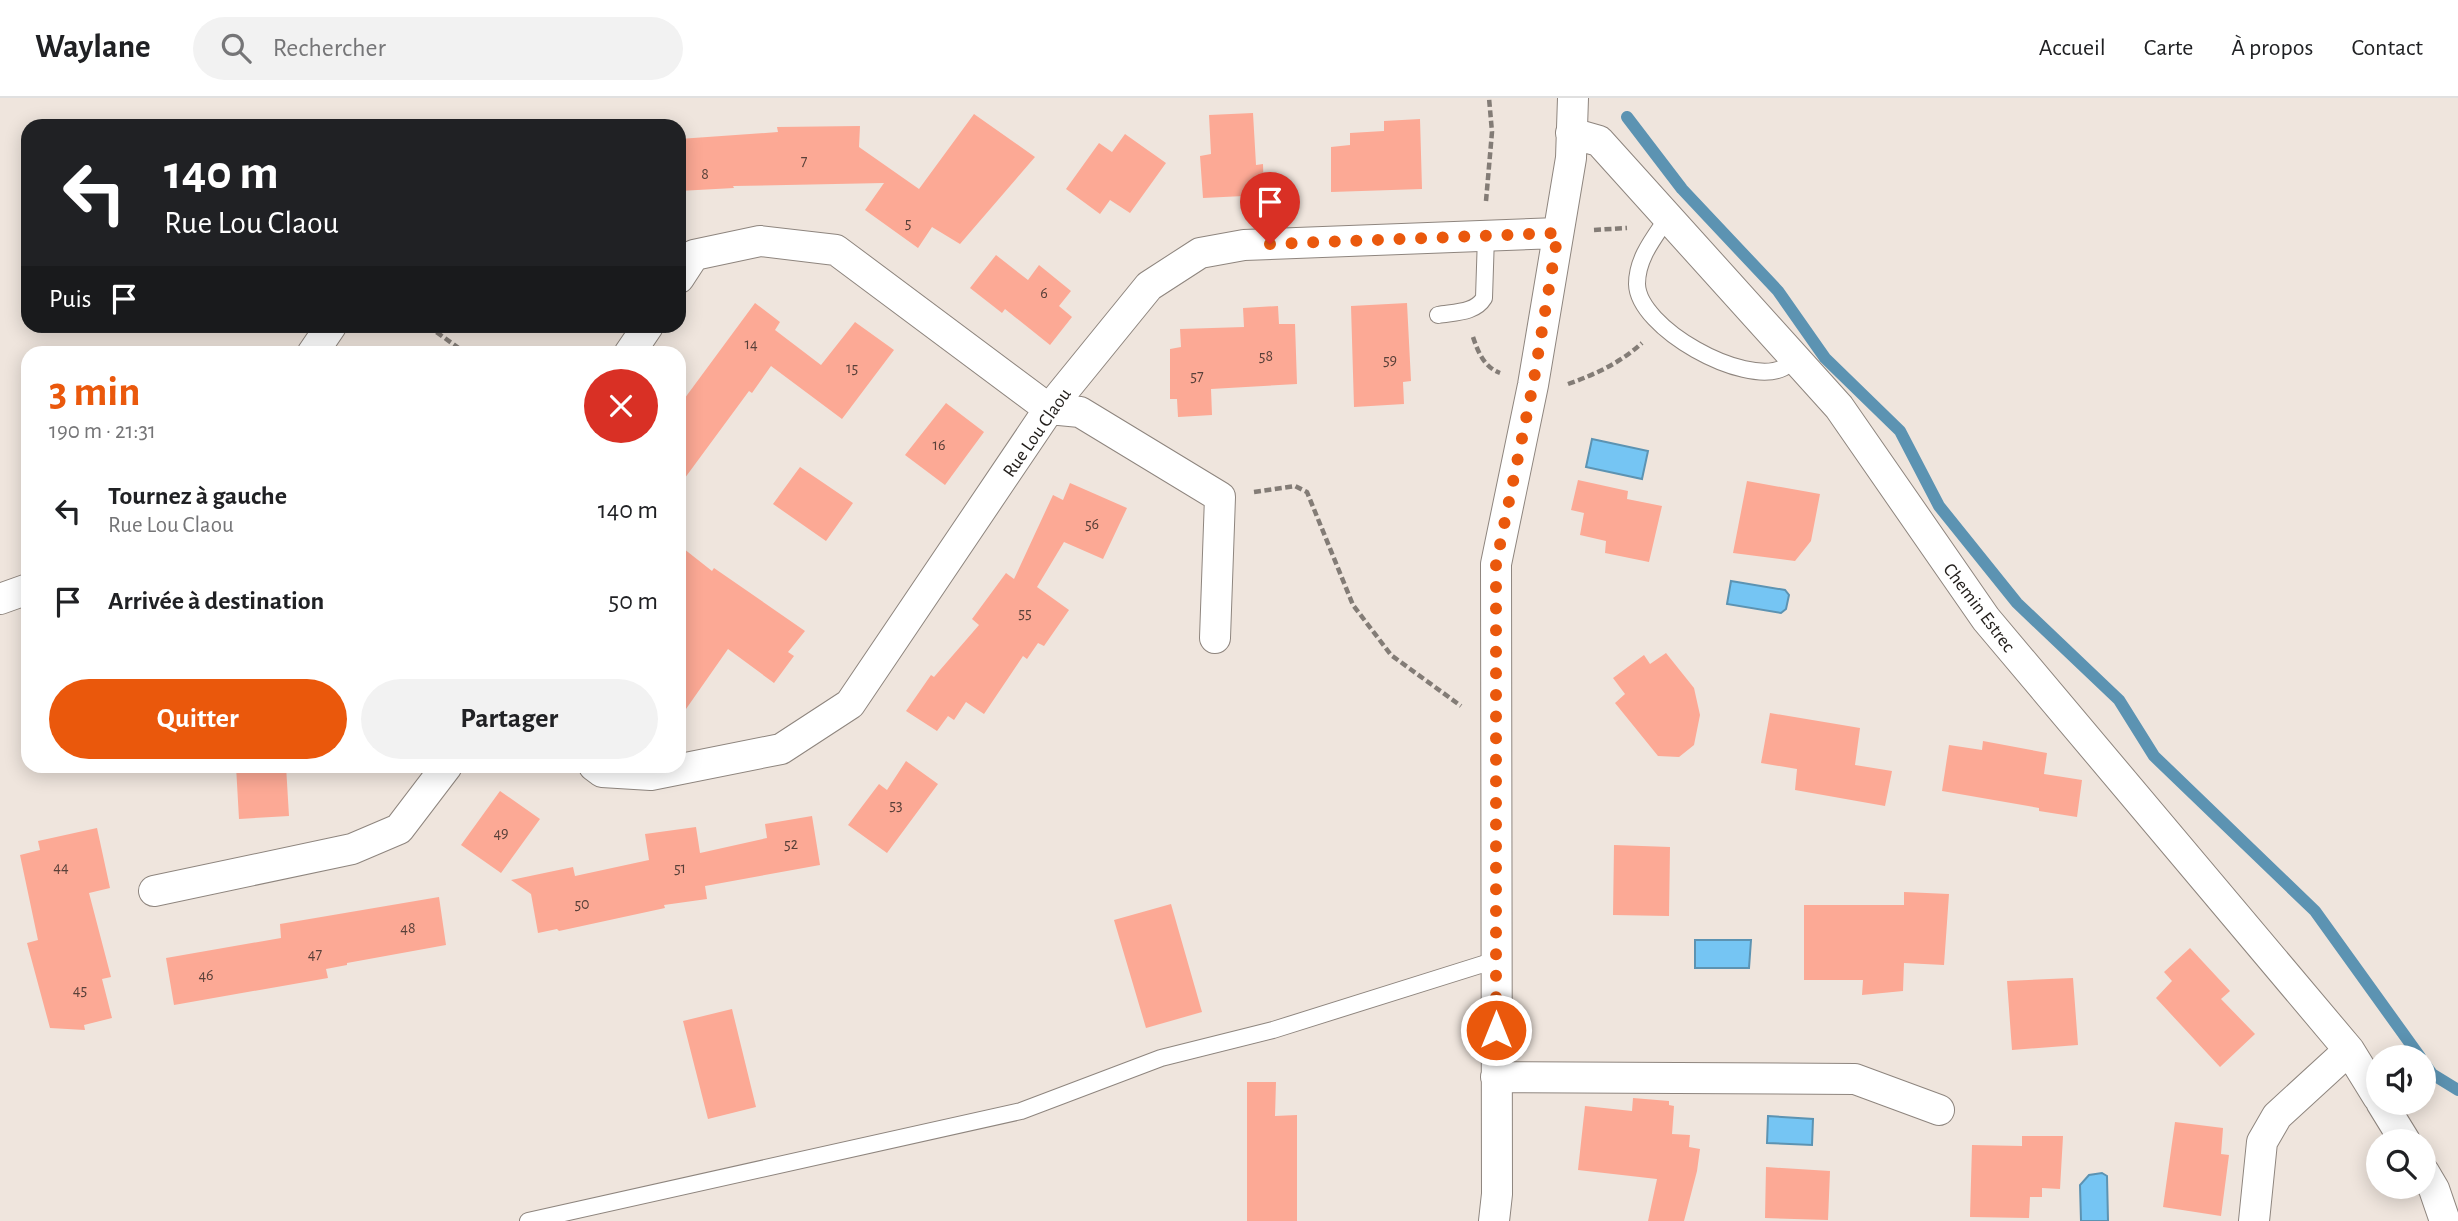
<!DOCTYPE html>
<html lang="fr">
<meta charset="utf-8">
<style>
:root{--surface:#fff;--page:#f2f2f2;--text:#202124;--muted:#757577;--line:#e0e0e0;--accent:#ea580c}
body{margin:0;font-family:"Alegreya Sans",sans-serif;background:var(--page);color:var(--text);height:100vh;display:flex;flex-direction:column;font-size:26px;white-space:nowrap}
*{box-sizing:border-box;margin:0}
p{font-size:23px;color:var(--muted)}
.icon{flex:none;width:38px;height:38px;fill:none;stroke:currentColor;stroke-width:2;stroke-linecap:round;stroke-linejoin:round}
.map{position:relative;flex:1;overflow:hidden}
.drawer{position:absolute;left:21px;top:248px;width:665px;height:427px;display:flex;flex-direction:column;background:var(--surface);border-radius:21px;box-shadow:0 4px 18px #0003}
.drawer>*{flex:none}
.guide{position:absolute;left:21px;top:21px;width:665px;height:214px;border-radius:21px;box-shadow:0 4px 18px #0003;background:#202124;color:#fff;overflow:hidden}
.fabs{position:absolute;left:2366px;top:947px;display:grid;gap:14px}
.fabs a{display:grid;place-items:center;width:70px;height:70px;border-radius:50%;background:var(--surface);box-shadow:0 4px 18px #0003;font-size:35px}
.pin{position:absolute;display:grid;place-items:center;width:60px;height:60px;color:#fff;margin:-72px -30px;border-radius:50% 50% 50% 0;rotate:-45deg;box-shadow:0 0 7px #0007}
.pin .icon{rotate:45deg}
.me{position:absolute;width:77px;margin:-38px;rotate:0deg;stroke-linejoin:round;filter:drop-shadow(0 0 5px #0008)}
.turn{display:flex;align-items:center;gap:24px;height:147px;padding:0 28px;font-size:32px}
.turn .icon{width:91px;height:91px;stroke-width:2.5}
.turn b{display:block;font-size:49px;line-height:60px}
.then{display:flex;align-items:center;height:66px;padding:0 28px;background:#0003;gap:14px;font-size:26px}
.round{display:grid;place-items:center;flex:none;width:74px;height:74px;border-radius:37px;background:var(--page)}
.overview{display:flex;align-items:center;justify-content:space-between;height:119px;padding:0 28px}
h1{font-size:42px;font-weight:700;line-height:52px;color:var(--accent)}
.cta{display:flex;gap:14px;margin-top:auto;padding:14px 28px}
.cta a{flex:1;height:80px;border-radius:42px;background:var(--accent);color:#fff;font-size:28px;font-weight:700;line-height:80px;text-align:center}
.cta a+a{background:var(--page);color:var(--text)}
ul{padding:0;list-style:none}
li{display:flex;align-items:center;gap:21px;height:91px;padding:0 28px}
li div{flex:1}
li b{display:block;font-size:26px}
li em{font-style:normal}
header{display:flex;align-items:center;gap:42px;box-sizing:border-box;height:98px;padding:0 35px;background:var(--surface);border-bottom:2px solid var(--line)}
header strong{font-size:33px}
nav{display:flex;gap:38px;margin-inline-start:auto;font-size:24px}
.search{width:490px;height:63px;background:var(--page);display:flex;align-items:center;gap:18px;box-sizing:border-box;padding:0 24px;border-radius:38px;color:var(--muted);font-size:26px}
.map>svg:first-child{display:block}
.water{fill:#75c5f3;stroke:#5c93b2;stroke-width:2}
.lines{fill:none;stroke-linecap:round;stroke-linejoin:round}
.stream{stroke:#5c93b2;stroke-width:12}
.building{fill:#fca995}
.lane-casing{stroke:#8e857e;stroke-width:18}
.street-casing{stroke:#8e857e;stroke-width:32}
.path{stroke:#837c76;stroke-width:4.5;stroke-dasharray:7 3.5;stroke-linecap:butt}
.lane{stroke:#fff;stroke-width:16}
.street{stroke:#fff;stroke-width:30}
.route{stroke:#ea580c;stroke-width:12;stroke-dasharray:0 21.6}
.labels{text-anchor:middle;stroke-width:5;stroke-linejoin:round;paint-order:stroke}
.number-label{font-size:16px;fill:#584039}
.street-label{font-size:19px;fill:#211d1a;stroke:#fff}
</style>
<header>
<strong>Waylane</strong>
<div class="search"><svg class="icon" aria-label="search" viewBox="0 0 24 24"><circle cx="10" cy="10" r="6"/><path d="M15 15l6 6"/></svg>Rechercher</div>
<nav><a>Accueil</a><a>Carte</a><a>À propos</a><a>Contact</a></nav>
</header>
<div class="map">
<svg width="2458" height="1123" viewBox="0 0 2458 1123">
<rect width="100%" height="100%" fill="#efe5dd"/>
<!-- water -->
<path class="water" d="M 1592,341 L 1648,353 L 1642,381 L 1586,369 Z
M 1731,483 L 1785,492 L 1789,497 L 1786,511 L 1781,515 L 1727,506 Z
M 1695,842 L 1751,842 L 1749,870 L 1695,870 Z
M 1768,1018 L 1813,1021 L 1812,1047 L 1767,1045 Z
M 2102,1075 L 2107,1078 L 2108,1123 L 2081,1123 L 2080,1087 L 2089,1077 Z"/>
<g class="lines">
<!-- stream -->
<path class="stream" d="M 1627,19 L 1682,91 L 1778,193 L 1825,260 L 1900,333 L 1939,408 L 2017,505 L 2119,602 L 2154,658 L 2315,813 L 2420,959
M 2424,965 L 2432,976 L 2458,992"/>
</g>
<!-- building -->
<path class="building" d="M 1253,15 L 1256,67 L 1263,66 L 1264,97 L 1203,100 L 1200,58 L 1211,56 L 1209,17 Z
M 974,16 L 1035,59 L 960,146 L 932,129 L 918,150 L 865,112 L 884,85 L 733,88 L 734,90 L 679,93 L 679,41 L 778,34 L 777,29 L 860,28 L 859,49 L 919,91 Z
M 1420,21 L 1422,91 L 1331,94 L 1331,49 L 1350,47 L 1350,35 L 1384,33 L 1384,23 Z
M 1125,36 L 1166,65 L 1130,115 L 1110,102 L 1100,116 L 1066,91 L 1099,45 L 1112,54 Z
M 996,157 L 1028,182 L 1039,167 L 1071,193 L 1059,208 L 1072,219 L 1050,247 L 1005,211 L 1002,215 L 970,190 Z
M 755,205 L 780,224 L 775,232 L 821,267 L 855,224 L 894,252 L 842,321 L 771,268 L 752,295 L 749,293 L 679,388 L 679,308 Z
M 1407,205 L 1411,283 L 1403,284 L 1404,306 L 1354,309 L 1351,208 Z
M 1278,208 L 1279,226 L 1295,226 L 1297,286 L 1211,291 L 1212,317 L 1178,319 L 1177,301 L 1170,301 L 1170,251 L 1181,249 L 1180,231 L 1244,229 L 1243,210 Z
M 946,305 L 984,334 L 945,387 L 905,357 Z
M 800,369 L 853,405 L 826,443 L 773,406 Z
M 1578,382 L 1628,393 L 1627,401 L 1662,408 L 1649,464 L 1605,455 L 1606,443 L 1580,437 L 1584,415 L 1571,412 Z
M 1747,383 L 1820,396 L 1811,443 L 1795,463 L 1733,455 Z
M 1070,385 L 1127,410 L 1103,461 L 1064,444 L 1037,489 L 1069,512 L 1044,548 L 1038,545 L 1027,561 L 1023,558 L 984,616 L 966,604 L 954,622 L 948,618 L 937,633 L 906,613 L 931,577 L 934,579 L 979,527 L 972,521 L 1006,475 L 1014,481 L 1053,397 L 1063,402 Z
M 679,447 L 712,473 L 714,470 L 805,533 L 788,554 L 794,558 L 774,585 L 728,551 L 679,621 Z
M 1666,555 L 1694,590 L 1700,617 L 1694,647 L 1679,659 L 1658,658 L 1615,605 L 1625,596 L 1613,580 L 1644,557 L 1650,566 Z
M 1770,615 L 1860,630 L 1855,667 L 1892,673 L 1885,708 L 1795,692 L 1797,671 L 1761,665 Z
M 1983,643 L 2047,655 L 2044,676 L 2082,682 L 2077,719 L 2039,713 L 2039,710 L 1942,693 L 1949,647 L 1982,652 Z
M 906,663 L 938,686 L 887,755 L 848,727 L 879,686 L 887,692 Z
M 236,668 L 286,668 L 289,718 L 239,721 Z
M 500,693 L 540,721 L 501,775 L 461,747 Z
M 812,718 L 820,767 L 705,788 L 707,801 L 664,807 L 665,810 L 559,833 L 557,831 L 538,835 L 531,796 L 511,782 L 573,769 L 575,778 L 649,762 L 645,736 L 696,729 L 700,755 L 767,740 L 765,726 Z
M 97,730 L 110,790 L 89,795 L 111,879 L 102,881 L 112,920 L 84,927 L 85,932 L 50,930 L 27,845 L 38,842 L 20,757 L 40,752 L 38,743 Z
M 1614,747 L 1670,749 L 1669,818 L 1613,817 Z
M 1904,794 L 1949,796 L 1944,867 L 1904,865 L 1903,893 L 1862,897 L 1863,882 L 1804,882 L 1804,807 L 1904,807 Z
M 439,799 L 446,847 L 347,865 L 347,867 L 326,871 L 328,880 L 174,907 L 166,860 L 281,840 L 280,826 Z
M 1171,806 L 1202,914 L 1146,930 L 1114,822 Z
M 2190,850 L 2230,893 L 2221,901 L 2255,936 L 2220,969 L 2156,900 L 2172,883 L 2164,874 Z
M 2073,880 L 2078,947 L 2012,952 L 2007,883 Z
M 732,911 L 756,1009 L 708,1021 L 683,923 Z
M 1247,984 L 1276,984 L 1275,1018 L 1297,1017 L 1297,1123 L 1247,1123 Z
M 1633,1000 L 1669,1003 L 1669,1007 L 1674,1008 L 1672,1036 L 1690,1037 L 1689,1049 L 1700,1051 L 1697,1073 L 1684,1123 L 1648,1123 L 1657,1081 L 1578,1072 L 1585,1008 L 1632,1013 Z
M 2175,1024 L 2223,1030 L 2221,1056 L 2229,1057 L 2221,1118 L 2163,1109 Z
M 2022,1038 L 2063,1038 L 2060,1091 L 2042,1090 L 2042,1099 L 2030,1099 L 2029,1120 L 1970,1119 L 1972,1047 L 2022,1048 Z
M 1766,1069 L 1830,1073 L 1828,1122 L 1765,1120 Z"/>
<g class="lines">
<!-- lane casing -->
<g class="lane-casing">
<path id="lane" d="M 1668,119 C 1654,140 1637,160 1637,186 C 1638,230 1744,289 1783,270 C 1787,268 1792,263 1796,260
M 1438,217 C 1455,214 1475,215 1484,200 L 1486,138
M 528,1123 L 1021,1013 L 1161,960 L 1273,932 L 1496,862"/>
</g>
<!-- street casing -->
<g class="street-casing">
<path id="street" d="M 1571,35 L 1599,43 L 1839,309 L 1986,521 L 2349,952 L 2378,999
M 679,180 L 694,157 L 760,143 L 836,152 L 1049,311 L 1080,314 L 1220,399 L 1215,540
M 312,256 L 331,228
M 629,256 L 648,228
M 0,501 L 28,491
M 594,668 L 602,674 L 651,677 L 781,651 L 850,606 L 1049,311 L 1149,188 L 1200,155 L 1244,147 L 1558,135
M 154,793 L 352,751 L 399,731 L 447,668
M 1496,979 L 1855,981 L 1939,1012
M 2381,1004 L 2405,1043
M 2424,1074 L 2434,1091 L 2445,1123
M 1494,1123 L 1497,1096 L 1496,466 L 1533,287 L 1571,60 L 1573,0
M 2254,1123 L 2262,1044 L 2277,1018 L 2349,952"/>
</g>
<!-- path -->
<path class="path" d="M 1486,103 L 1492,34 L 1489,0
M 1594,132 L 1627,130
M 428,228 L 467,256
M 1473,239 C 1478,254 1484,269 1500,275
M 1568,286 C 1596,276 1620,265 1642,245
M 1254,394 L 1295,388 L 1307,394 L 1353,507 L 1391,557 L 1461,608"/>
<!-- lane -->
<use href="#lane" class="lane"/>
<!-- street -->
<use href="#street" class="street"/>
</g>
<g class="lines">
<!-- route -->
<path class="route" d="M 1270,146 L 1558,135 L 1533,287 L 1496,466 L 1496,932"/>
</g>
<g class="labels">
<!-- number labels -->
<g class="number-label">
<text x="804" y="68">7</text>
<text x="705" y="81">8</text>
<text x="908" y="130">5</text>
<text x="1044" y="200">6</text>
<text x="751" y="251">14</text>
<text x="1266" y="263">58</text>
<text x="1390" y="267">59</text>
<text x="852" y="275">15</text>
<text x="1197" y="283">57</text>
<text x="939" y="352">16</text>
<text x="1092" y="431">56</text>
<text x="1025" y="520">55</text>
<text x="896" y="712">53</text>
<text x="501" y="740">49</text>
<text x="791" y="751">52</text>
<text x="61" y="774">44</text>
<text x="680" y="775">51</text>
<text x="582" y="811">50</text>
<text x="408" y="835">48</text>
<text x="315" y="861">47</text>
<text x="206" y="882">46</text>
<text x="80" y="897">45</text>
</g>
<!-- street labels -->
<g class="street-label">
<text transform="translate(1036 334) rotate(-55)" y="7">Rue Lou Claou</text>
<text transform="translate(1980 509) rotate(53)" y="7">Chemin Estrec</text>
</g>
</g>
</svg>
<div class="fabs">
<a><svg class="icon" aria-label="sound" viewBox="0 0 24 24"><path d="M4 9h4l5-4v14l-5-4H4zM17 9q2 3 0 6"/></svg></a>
<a><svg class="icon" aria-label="search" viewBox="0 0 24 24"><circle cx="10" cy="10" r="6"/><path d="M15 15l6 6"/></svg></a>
</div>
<div class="pin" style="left:1270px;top:146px;background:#d93025"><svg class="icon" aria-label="arrive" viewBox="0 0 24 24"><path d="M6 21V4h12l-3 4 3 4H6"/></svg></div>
<svg class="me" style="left:1496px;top:932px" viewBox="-20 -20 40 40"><circle r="17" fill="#ea580c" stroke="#fff" stroke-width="3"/><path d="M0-11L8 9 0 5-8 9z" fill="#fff"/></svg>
<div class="guide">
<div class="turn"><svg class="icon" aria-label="left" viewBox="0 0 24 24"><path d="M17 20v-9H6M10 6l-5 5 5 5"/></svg><div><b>140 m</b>Rue Lou Claou</div></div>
<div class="then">Puis<svg class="icon" aria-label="arrive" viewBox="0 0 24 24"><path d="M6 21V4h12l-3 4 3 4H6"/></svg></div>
</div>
<section class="drawer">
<div class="overview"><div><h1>3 min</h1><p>190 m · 21:31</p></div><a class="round" style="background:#d93025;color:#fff"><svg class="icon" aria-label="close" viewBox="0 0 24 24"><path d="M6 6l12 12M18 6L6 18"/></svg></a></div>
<ul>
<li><svg class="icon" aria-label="left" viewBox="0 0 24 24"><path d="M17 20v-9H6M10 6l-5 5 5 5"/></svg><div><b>Tournez à gauche</b><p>Rue Lou Claou</p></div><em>140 m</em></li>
<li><svg class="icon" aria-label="arrive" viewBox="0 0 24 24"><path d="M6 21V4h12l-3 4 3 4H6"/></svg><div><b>Arrivée à destination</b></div><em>50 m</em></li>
</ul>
<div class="cta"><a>Quitter</a><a>Partager</a></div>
</section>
</div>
